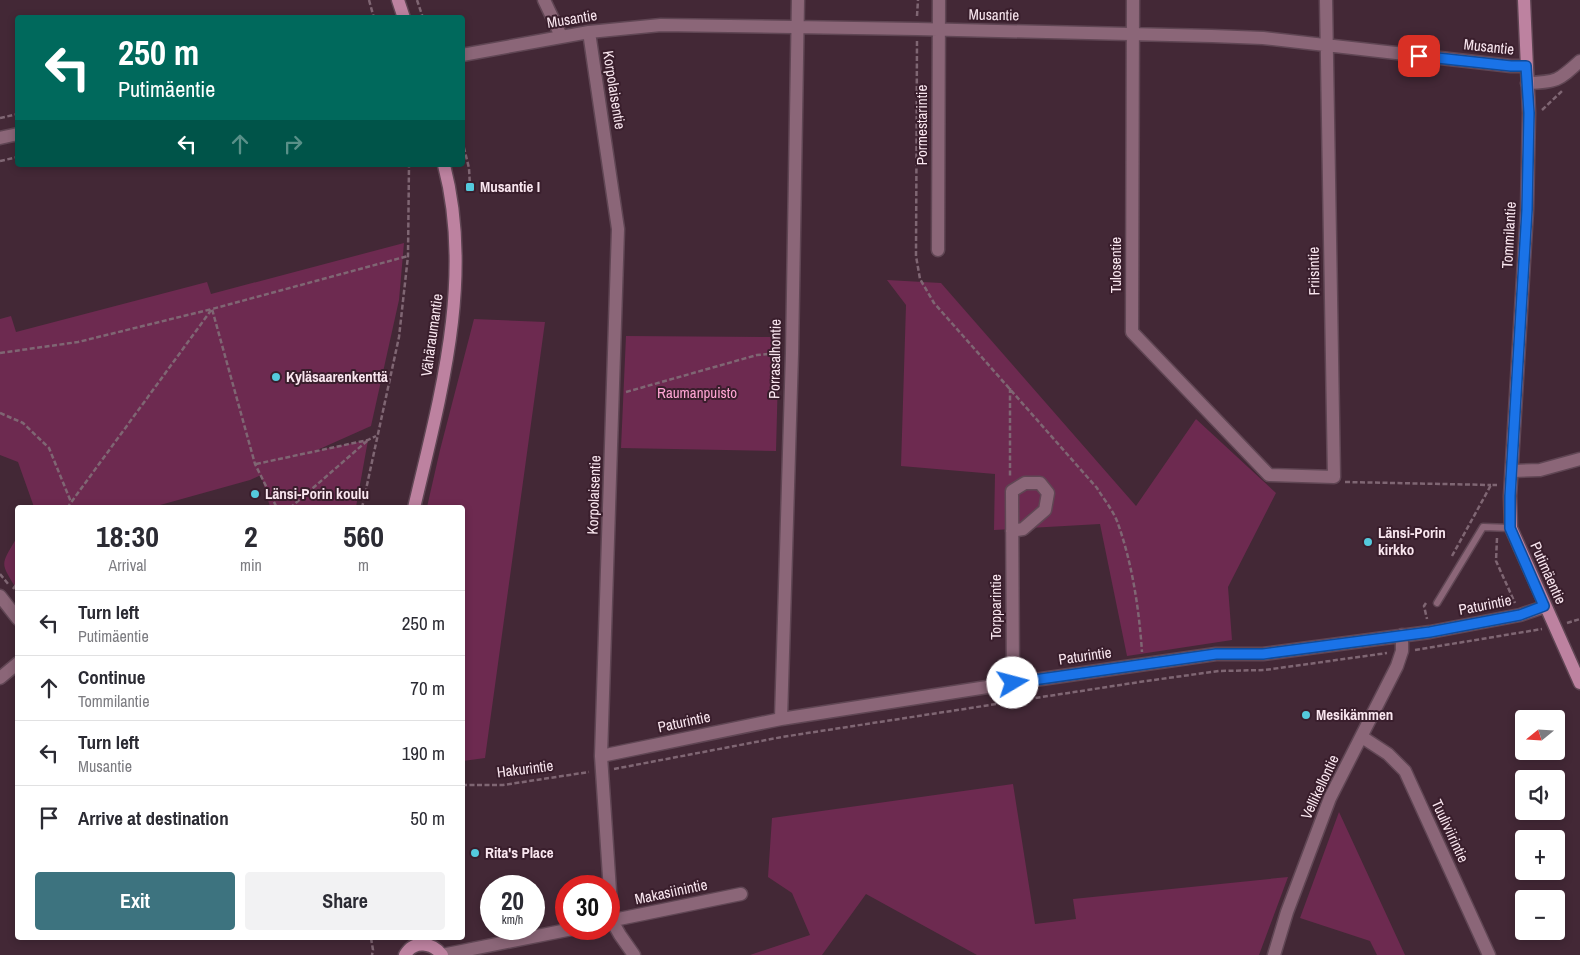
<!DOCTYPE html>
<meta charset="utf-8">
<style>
:root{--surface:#fff;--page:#f2f2f3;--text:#2b2b33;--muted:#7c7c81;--line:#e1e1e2;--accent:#3d737f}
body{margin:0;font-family:"Archivo Narrow",sans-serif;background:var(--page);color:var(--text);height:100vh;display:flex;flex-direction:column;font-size:19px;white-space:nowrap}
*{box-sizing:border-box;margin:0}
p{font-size:16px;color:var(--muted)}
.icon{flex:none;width:28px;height:28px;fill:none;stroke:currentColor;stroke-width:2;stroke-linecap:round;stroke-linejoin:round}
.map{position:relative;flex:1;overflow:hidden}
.sheet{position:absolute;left:15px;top:505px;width:450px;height:435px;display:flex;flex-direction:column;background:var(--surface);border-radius:5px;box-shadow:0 2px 8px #0003}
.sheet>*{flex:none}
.hud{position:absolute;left:15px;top:15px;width:450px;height:152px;border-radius:5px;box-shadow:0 2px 8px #0003;background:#00695c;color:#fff;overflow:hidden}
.needle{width:32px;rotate:252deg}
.buttons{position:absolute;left:1515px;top:710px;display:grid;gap:10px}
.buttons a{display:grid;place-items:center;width:50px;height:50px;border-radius:5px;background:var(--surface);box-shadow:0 2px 8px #0003;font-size:25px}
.speed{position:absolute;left:480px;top:875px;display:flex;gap:10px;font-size:25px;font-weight:700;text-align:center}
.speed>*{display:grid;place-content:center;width:65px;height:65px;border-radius:50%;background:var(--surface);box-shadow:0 2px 8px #0003;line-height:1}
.speed small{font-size:12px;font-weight:400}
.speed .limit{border:8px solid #d22;background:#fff;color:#111}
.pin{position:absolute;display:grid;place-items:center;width:42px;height:42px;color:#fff;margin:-21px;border-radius:10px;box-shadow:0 2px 8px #0006}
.me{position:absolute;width:55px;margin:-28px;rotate:82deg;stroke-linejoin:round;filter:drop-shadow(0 0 4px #0008)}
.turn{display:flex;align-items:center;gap:18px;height:105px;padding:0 20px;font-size:22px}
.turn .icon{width:65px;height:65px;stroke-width:2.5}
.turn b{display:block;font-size:35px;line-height:42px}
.lanes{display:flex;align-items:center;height:48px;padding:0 20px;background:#0003;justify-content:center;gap:25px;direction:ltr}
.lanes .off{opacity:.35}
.eta{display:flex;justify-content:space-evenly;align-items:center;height:85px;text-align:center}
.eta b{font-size:30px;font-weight:700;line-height:35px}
.cta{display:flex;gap:10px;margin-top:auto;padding:10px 20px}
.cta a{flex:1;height:58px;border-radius:5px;background:var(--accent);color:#fff;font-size:20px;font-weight:700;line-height:58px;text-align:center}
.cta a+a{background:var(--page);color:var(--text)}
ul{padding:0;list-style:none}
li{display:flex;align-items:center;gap:15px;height:65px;padding:0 20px;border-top:1px solid var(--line)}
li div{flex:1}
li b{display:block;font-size:19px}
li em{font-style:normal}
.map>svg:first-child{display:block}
.green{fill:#6d2a50}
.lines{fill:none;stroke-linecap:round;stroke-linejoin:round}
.service-casing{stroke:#604654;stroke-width:9}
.minor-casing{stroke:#604654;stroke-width:15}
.tertiary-casing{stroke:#604654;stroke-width:15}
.secondary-casing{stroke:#604654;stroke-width:15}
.path{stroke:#7f6673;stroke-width:2.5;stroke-dasharray:5 2.5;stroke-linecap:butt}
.service{stroke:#8b6678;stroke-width:6}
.minor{stroke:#8b6678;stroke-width:12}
.tertiary{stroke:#8b6678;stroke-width:12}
.secondary{stroke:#bd82a0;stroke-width:12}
.route-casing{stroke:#114b97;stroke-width:12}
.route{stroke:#1a73e8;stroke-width:9}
.poi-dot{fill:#54cadd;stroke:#391e2c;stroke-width:2}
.labels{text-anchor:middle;stroke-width:4;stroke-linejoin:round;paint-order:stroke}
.street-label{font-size:15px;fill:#f9e6ef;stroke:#391e2c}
.poi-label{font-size:15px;font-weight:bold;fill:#f9e6ef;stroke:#391e2c;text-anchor:start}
.park-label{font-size:15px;fill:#ffa5d4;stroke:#391e2c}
</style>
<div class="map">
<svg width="1580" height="955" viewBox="0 0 1580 955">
<rect width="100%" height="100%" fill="#432836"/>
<!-- green -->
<path class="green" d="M 404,243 L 399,300 L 371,426 L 315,451 L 368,440 L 356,507 L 270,507 L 261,475 L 250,480 L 153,507 L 34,507 L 18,462 L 0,455 L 0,319 L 11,316 L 16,332 L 207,282 L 211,294 Z
M 887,280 L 941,283 L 1136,506 L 1196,419 L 1276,493 L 1228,587 L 1232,640 L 1127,656 L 1100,524 L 994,530 L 995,474 L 901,466 L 906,305 Z
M 474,319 L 545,322 L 485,758 L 463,761 L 462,508 L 427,507 L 440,450 Z
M 626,336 L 779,337 L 776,451 L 621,448 Z
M 17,537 L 17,590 C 0,561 0,567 17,537 Z
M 1013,784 L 1035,924 L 1076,919 L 1073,899 L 1288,877 L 1259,955 L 977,955 L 866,894 L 822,955 L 750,955 L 810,935 L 792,893 L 768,877 L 772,818 Z
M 1339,812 L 1405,955 L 1377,955 L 1370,941 L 1300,918 Z"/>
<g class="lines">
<!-- service casing -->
<g class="service-casing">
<path id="service" d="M 1437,603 L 1483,527 L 1511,528"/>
</g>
<!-- minor casing -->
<g class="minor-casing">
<path id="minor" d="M 544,0 L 561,36
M 1133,0 L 1132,332 L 1269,475 L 1334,477 L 1326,0
M 589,32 L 618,229 L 601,756 L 612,921 L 620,935 L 634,955
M 462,55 L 589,32 L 661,25 L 917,29 L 1212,36 L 1263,38 L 1511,66 L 1526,66
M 1527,83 C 1557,82 1558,81 1580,61
M 938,250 L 939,0
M 1512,471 L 1540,470 L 1580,459
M 1012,531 L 1023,529 L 1045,510 L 1048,493 L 1040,483 L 1025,483 L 1012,491 L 1013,683
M 0,596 L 18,619
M 0,678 L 18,663
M 781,719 L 792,353 L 798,0
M 1362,737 L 1388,754 L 1405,771 L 1489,955
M 601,756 L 781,719 L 1013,683 L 1216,654 L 1263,654 L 1430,632 L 1520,615 L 1544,607
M 609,921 L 741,894
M 442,955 L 572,929
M 1274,955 L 1287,912 L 1330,798 L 1397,666 L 1402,651 L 1402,635"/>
</g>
<!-- tertiary casing -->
<g class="tertiary-casing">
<path id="tertiary" d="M 0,138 L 18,134"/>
</g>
<!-- secondary casing -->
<g class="secondary-casing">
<path id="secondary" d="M 398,0 L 404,18
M 1524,0 L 1529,113 L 1527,210 L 1510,496 L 1511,528 L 1580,683
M 414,508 C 440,397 474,279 444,165
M 405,955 C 414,939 433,943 442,955"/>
</g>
<!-- path -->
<path class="path" d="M 369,0 L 374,18
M 417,0 L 423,18
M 917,16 L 918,0
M 917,41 L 916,256 L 920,279 L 934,303 L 1097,488 C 1103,498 1112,509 1117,521 C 1132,562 1139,608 1142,652
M 1542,110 L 1562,91
M 0,118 L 18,114
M 462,140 L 469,168 L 470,187
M 0,161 L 18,157
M 0,353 L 78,342 L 212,309 L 255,464 L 277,508
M 1010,388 L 1010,478
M 626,392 L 757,355 L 780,353
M 0,413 L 23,423 L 49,448 L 71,502
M 256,464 L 368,440 L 376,436
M 1345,482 L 1491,485
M 67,508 L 212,309 L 408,256
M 290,508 L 367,441
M 362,508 L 399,337 L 408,256 L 409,165
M 1497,538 L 1496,561 L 1515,603
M 1452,556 L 1491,485 L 1497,485
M 0,574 L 9,585
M 13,589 L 18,582
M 1426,603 L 1424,606 L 1427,619
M 1567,623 L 1580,619
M 1415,650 L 1542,629
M 614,769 L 782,737 L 1146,681 L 1219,671 L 1265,670 L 1387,653
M 462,785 L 503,785 L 589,772
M 371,938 L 373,950 L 372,955"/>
<!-- service -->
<use href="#service" class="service"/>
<!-- minor -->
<use href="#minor" class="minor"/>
<!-- tertiary -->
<use href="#tertiary" class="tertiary"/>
<!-- secondary -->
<use href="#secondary" class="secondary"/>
</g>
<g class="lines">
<!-- route casing -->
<g class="route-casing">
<path id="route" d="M 1013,683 L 1216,654 L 1263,654 L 1430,632 L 1520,615 L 1544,606 L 1510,528 L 1510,496 L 1527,210 L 1529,113 L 1526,66 L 1511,66 L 1419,56"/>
</g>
<!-- route -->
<use href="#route" class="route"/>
</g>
<!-- markers -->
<g class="poi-dot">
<rect x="465" y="182" width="10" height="10" rx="2.5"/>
<circle cx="276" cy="377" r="5"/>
<circle cx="255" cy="494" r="5"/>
<circle cx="1368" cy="542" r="5"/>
<circle cx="1306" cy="715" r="5"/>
<circle cx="475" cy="853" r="5"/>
</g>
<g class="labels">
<!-- street labels -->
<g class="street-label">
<text transform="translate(994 15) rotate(1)" y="5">Musantie</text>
<text transform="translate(572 19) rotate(-9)" y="5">Musantie</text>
<text transform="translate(1489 47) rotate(6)" y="5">Musantie</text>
<text transform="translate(614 90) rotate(81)" y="5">Korpolaisentie</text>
<text transform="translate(922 125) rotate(-90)" y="5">Pormestarintie</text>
<text transform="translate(1509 235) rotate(-87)" y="5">Tommilantie</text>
<text transform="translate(1116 265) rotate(-90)" y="5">Tulosentie</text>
<text transform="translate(1314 271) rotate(-91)" y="5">Friisintie</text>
<text transform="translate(432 335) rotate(-82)" y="5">Vähäraumantie</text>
<text transform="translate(775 359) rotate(-89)" y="5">Porrasalhontie</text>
<text transform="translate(594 495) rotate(-88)" y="5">Korpolaisentie</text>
<text transform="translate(1548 573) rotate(66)" y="5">Putimäentie</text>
<text transform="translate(1485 605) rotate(-11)" y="5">Paturintie</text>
<text transform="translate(996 607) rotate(-90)" y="5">Torpparintie</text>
<text transform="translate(1085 656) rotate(-8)" y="5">Paturintie</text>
<text transform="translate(684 722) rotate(-12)" y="5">Paturintie</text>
<text transform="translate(525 769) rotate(-7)" y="5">Hakurintie</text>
<text transform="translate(1320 787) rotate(-65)" y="5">Vellikellontie</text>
<text transform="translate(1450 831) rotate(65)" y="5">Tuuliviirintie</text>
<text transform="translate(671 892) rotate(-12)" y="5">Makasiinintie</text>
</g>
<!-- poi labels -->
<g class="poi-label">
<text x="480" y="192">Musantie I</text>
<text x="286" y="382">Kyläsaarenkenttä</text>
<text x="265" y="499">Länsi-Porin koulu</text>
<text x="1378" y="538">Länsi-Porin<tspan x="1378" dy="17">kirkko</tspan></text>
<text x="1316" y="720">Mesikämmen</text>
<text x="485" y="858">Rita's Place</text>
</g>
<!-- park labels -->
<g class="park-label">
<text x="697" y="398">Raumanpuisto</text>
</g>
</g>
</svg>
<div class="buttons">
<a><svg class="needle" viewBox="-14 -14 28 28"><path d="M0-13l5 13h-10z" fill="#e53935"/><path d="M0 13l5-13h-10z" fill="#7c7c81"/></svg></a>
<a><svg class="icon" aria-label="sound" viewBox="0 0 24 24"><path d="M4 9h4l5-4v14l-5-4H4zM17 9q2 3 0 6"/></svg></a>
<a>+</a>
<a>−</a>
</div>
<div class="speed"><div>20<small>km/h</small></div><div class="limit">30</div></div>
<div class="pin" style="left:1419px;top:56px;background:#d93025"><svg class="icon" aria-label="arrive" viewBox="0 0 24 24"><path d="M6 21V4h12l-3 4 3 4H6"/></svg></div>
<svg class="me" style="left:1013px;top:683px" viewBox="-20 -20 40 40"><circle r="19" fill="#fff"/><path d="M0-13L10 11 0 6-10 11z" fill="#1a73e8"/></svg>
<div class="hud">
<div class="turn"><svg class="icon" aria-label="left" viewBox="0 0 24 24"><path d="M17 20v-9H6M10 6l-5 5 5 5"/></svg><div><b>250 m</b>Putimäentie</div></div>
<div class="lanes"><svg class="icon" aria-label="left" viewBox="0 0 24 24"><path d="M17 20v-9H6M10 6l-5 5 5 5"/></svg><svg class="icon off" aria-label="ahead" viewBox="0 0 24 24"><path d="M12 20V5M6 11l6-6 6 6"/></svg><svg class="icon off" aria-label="right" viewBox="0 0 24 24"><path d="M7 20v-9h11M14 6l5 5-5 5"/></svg></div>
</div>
<section class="sheet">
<div class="eta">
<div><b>18:30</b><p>Arrival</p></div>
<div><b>2</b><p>min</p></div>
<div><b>560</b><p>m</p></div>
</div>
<ul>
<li><svg class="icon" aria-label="left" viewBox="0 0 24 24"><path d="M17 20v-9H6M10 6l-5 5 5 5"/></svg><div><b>Turn left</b><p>Putimäentie</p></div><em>250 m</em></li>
<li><svg class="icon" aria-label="ahead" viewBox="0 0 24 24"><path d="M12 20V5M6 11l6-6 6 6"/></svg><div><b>Continue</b><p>Tommilantie</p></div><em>70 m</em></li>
<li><svg class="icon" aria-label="left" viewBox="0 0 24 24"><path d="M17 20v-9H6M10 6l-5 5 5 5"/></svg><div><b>Turn left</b><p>Musantie</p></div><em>190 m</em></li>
<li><svg class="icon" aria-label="arrive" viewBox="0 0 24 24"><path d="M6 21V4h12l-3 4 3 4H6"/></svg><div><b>Arrive at destination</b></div><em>50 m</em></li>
</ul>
<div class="cta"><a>Exit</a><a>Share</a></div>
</section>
</div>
